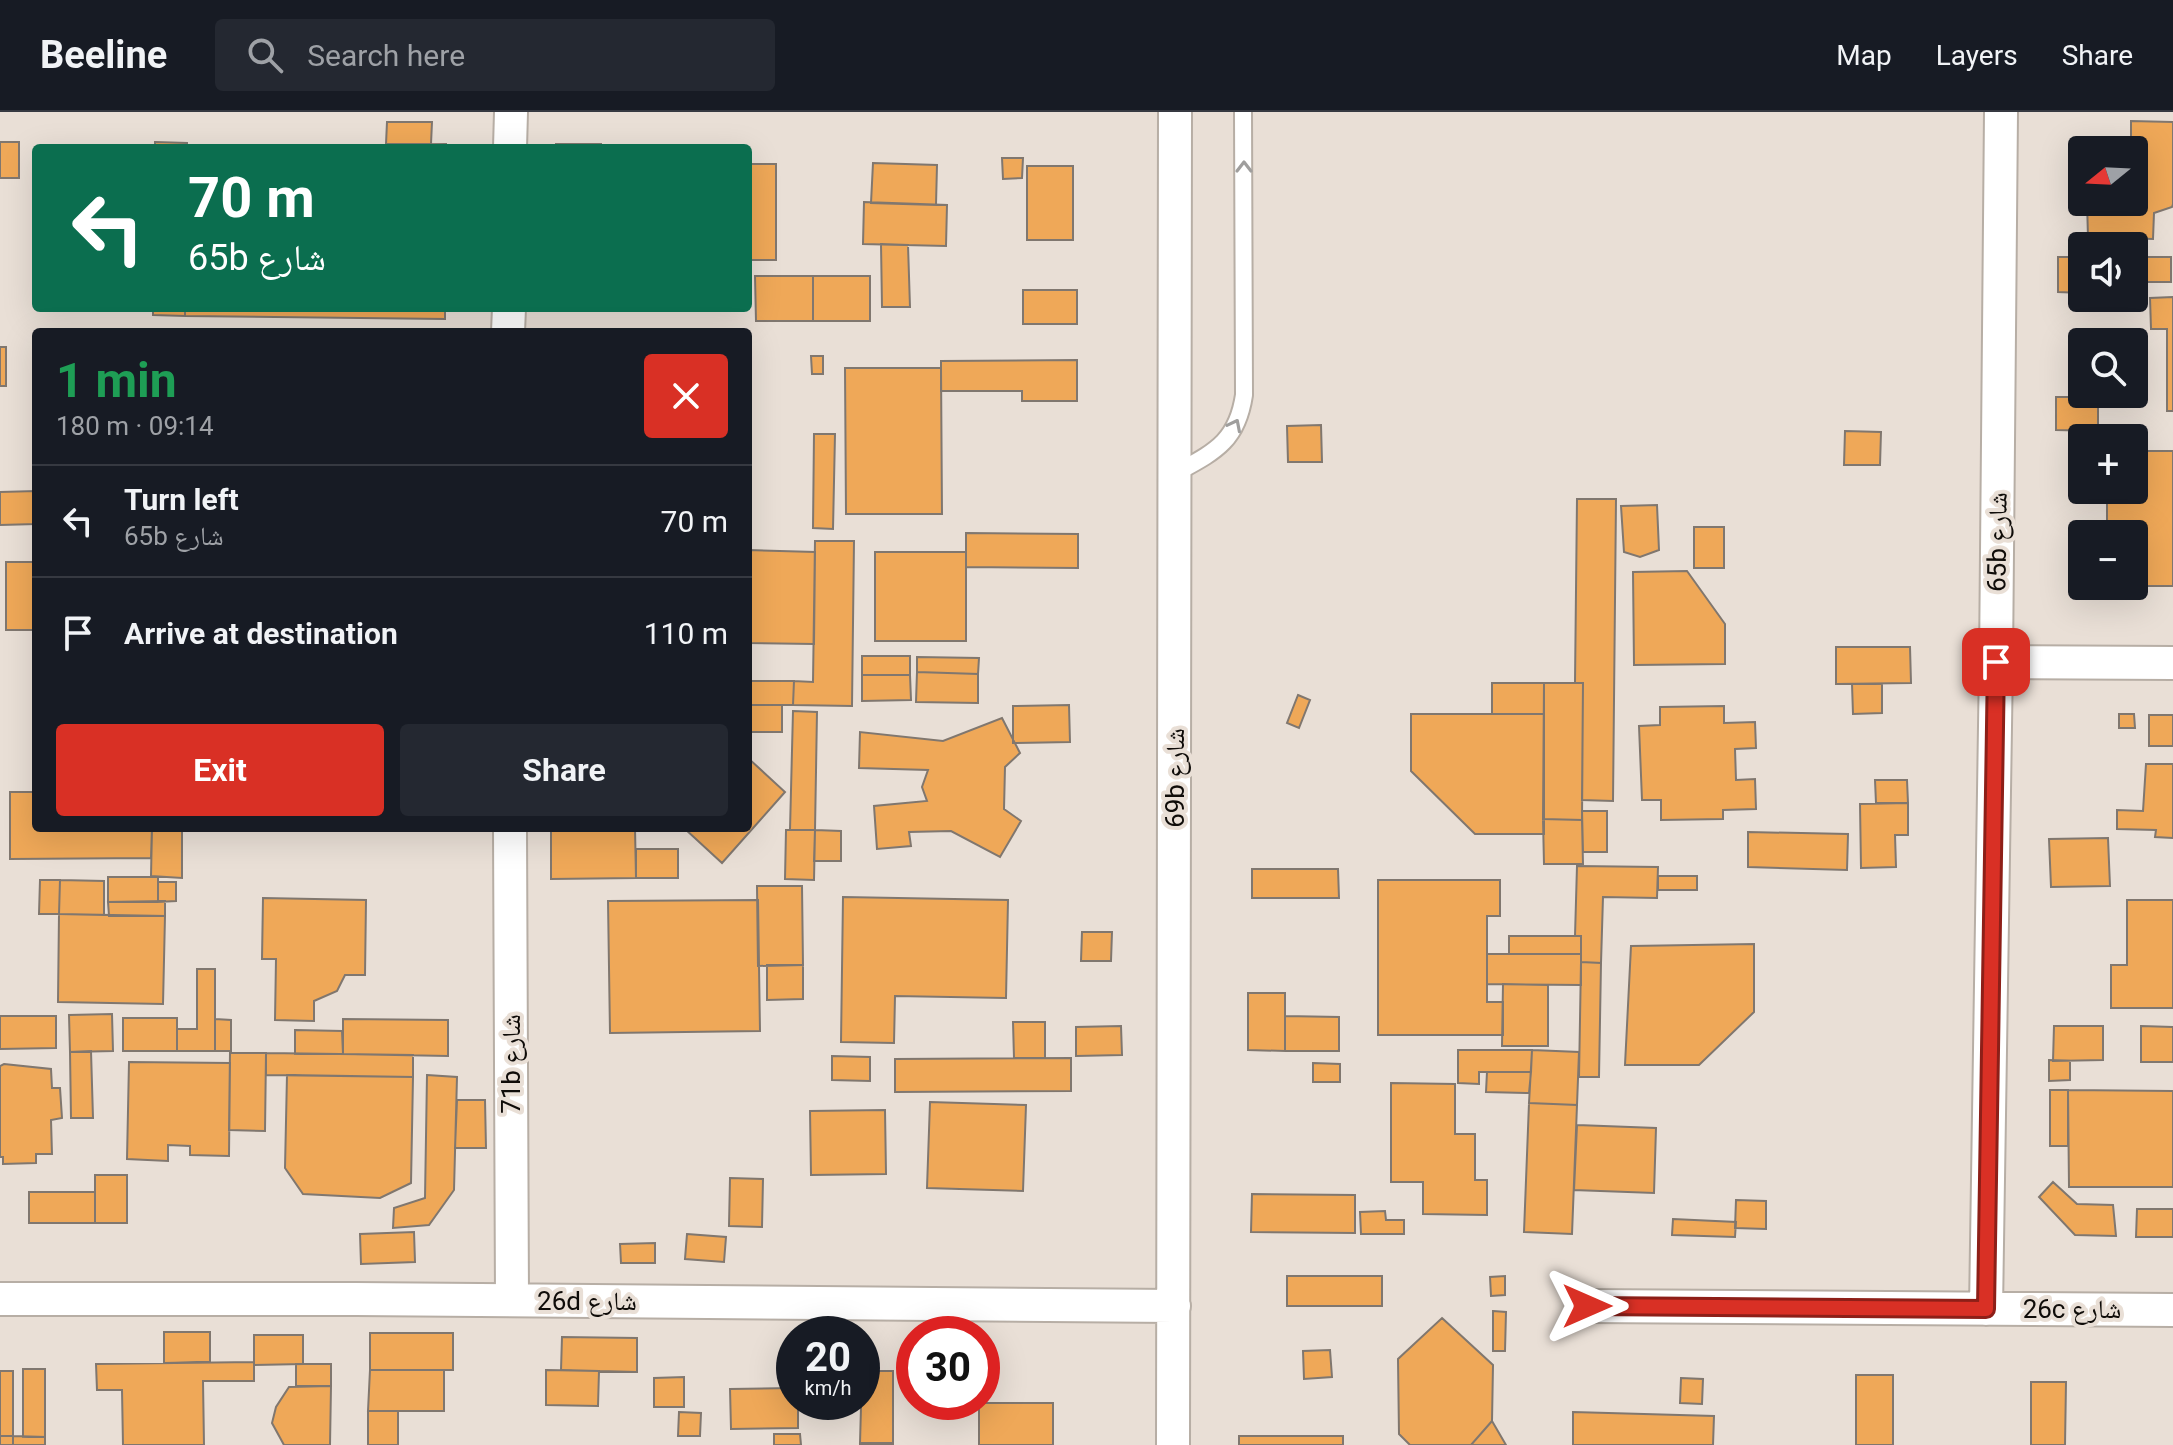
<!DOCTYPE html>
<meta charset="utf-8">
<style>
:root{--surface:#171b24;--page:#242831;--text:#f1f3f6;--muted:#9ea1a6;--line:#363941;--accent:#d93025}
body{margin:0;font-family:Roboto,"Noto Naskh Arabic",sans-serif;background:var(--page);color:var(--text);height:100vh;display:flex;flex-direction:column;font-size:30px;white-space:nowrap}
*{box-sizing:border-box;margin:0}
p{font-size:26px;color:var(--muted)}
.icon{flex:none;width:44px;height:44px;fill:none;stroke:currentColor;stroke-width:2;stroke-linecap:round;stroke-linejoin:round}
.map{position:relative;flex:1;overflow:hidden}
.details{position:absolute;left:32px;top:216px;width:720px;height:504px;display:flex;flex-direction:column;background:var(--surface);border-radius:8px;box-shadow:0 8px 32px #0002}
.details>*{flex:none}
.banner{position:absolute;left:32px;top:32px;width:720px;height:168px;border-radius:8px;box-shadow:0 8px 32px #0002;background:#0b6e4f;color:#fff;overflow:hidden}
.needle{width:52px;rotate:252deg}
.controls{position:absolute;left:2068px;top:24px;display:grid;gap:16px}
.controls a{display:grid;place-items:center;width:80px;height:80px;border-radius:8px;background:var(--surface);box-shadow:0 8px 32px #0002;font-size:40px}
.speed{position:absolute;left:776px;top:1204px;display:flex;gap:16px;font-size:40px;font-weight:700;text-align:center}
.speed>*{display:grid;place-content:center;width:104px;height:104px;border-radius:50%;background:var(--surface);box-shadow:0 8px 32px #0002;line-height:1}
.speed small{font-size:20px;font-weight:400}
.speed .limit{border:12px solid #d22;background:#fff;color:#111}
.pin{position:absolute;display:grid;place-items:center;width:68px;height:68px;color:#fff;margin:-34px;border-radius:16px;box-shadow:0 4px 12px #0006}
.me{position:absolute;width:88px;margin:-44px;rotate:90deg;stroke-linejoin:round;filter:drop-shadow(0 0 6px #0008)}
.turn{display:flex;align-items:center;gap:28px;height:168px;padding:0 24px;font-size:36px}
.turn .icon{width:104px;height:104px;stroke-width:2.5}
.turn b{display:block;font-size:56px;line-height:68px}
.round{display:grid;place-items:center;flex:none;width:84px;height:84px;border-radius:8px;background:var(--page)}
.headline{display:flex;align-items:center;justify-content:space-between;height:136px;padding:0 24px}
h1{font-size:48px;font-weight:700;line-height:60px;color:#1e9e55}
.cta{display:flex;gap:16px;margin-top:auto;padding:16px 24px}
.cta a{flex:1;height:92px;border-radius:8px;background:var(--accent);color:#fff;font-size:32px;font-weight:700;line-height:92px;text-align:center}
.cta a+a{background:var(--page);color:var(--text)}
ul{padding:0;list-style:none}
li{display:flex;align-items:center;gap:24px;height:112px;padding:0 24px;border-top:2px solid var(--line)}
li div{flex:1}
li b{display:block;font-size:30px}
li em{font-style:normal}
header{display:flex;align-items:center;gap:48px;box-sizing:border-box;height:112px;padding:0 40px;background:var(--surface);border-bottom:2px solid var(--line)}
header strong{font-size:38px}
nav{display:flex;gap:44px;margin-inline-start:auto;font-size:28px}
.search{width:560px;height:72px;background:var(--page);display:flex;align-items:center;gap:20px;box-sizing:border-box;padding:0 28px;border-radius:8px;color:var(--muted);font-size:30px}
.map>svg:first-child{display:block}
.building{fill:#efa858;stroke:#80776f;stroke-width:2}
.lines{fill:none;stroke-linecap:round;stroke-linejoin:round}
.lane-casing{stroke:#b7aea5;stroke-width:20}
.street-casing{stroke:#b7aea5;stroke-width:36}
.lane{stroke:#fff;stroke-width:16}
.street{stroke:#fff;stroke-width:32}
.oneway{stroke:#9f9e9d}
.route-casing{stroke:#8d1f18;stroke-width:20}
.route{stroke:#d93025;stroke-width:14}
.labels{text-anchor:middle;stroke-width:8;stroke-linejoin:round;paint-order:stroke}
.street-label{font-size:26px;fill:#0f0c09;stroke:#e9dfd6}
</style>
<header>
<strong>Beeline</strong>
<div class="search"><svg class="icon" aria-label="search" viewBox="0 0 24 24"><circle cx="10" cy="10" r="6"/><path d="M15 15l6 6"/></svg>Search here</div>
<nav><a>Map</a><a>Layers</a><a>Share</a></nav>
</header>
<div class="map">
<svg width="2173" height="1333" viewBox="0 0 2173 1333">
<rect width="100%" height="100%" fill="#e9dfd6"/>
<!-- building -->
<path class="building" d="M 2131,9 L 2173,10 L 2173,92 L 2172,95 L 2154,101 L 2153,127 L 2088,125 L 2087,90 L 2134,90 L 2134,38 L 2126,38 L 2131,31 Z
M 387,10 L 432,10 L 431,32 L 386,32 Z
M 0,30 L 19,30 L 19,66 L 0,66 Z
M 155,30 L 187,31 L 187,36 L 155,36 Z
M 446,32 L 446,36 L 340,36 L 340,33 Z
M 556,32 L 601,32 L 601,36 L 556,36 Z
M 1002,46 L 1023,46 L 1022,66 L 1003,67 Z
M 873,51 L 937,53 L 936,93 L 871,91 Z
M 748,52 L 776,52 L 776,148 L 748,148 Z
M 1027,54 L 1073,54 L 1073,128 L 1027,128 Z
M 864,90 L 947,93 L 946,134 L 863,132 Z
M 881,132 L 908,133 L 910,195 L 882,195 Z
M 2058,145 L 2082,145 L 2082,181 L 2058,180 Z
M 2139,145 L 2171,145 L 2171,170 L 2139,170 Z
M 755,164 L 813,164 L 813,209 L 756,209 Z
M 813,164 L 870,164 L 870,209 L 813,209 Z
M 1023,178 L 1077,178 L 1077,212 L 1023,212 Z
M 2173,185 L 2173,299 L 2167,299 L 2167,217 L 2151,217 L 2150,186 Z
M 153,196 L 185,196 L 185,204 L 153,203 Z
M 185,196 L 445,196 L 445,207 L 185,204 Z
M 0,235 L 6,235 L 6,274 L 0,274 Z
M 811,244 L 823,244 L 823,262 L 812,262 Z
M 1077,248 L 1077,289 L 1022,289 L 1022,279 L 941,279 L 941,249 Z
M 845,256 L 941,256 L 942,402 L 846,402 Z
M 2056,285 L 2098,285 L 2098,319 L 2056,318 Z
M 748,296 L 750,296 L 750,365 L 748,365 Z
M 1321,313 L 1322,350 L 1288,350 L 1287,314 Z
M 1845,319 L 1881,320 L 1880,353 L 1844,353 Z
M 814,322 L 835,322 L 833,417 L 813,416 Z
M 2076,339 L 2082,339 L 2082,378 L 2134,378 L 2134,339 L 2173,339 L 2173,474 L 2107,474 L 2134,474 L 2134,422 L 2107,422 L 2107,382 L 2076,382 Z
M 36,379 L 36,412 L 0,413 L 0,380 Z
M 1577,387 L 1616,387 L 1613,689 L 1582,688 L 1583,571 L 1575,571 Z
M 1657,393 L 1659,438 L 1640,445 L 1624,440 L 1621,394 Z
M 1694,415 L 1724,415 L 1724,456 L 1694,456 Z
M 966,421 L 1078,422 L 1078,456 L 966,455 Z
M 815,429 L 854,429 L 852,594 L 793,593 L 794,569 L 813,570 Z
M 748,438 L 815,440 L 814,532 L 748,531 Z
M 875,440 L 966,440 L 966,529 L 875,529 Z
M 6,450 L 36,450 L 36,555 L 33,555 L 33,518 L 6,518 Z
M 1687,459 L 1725,512 L 1725,552 L 1634,553 L 1633,460 Z
M 1836,535 L 1910,535 L 1911,571 L 1836,572 Z
M 862,544 L 910,544 L 910,563 L 862,563 Z
M 917,545 L 979,546 L 978,562 L 917,560 Z
M 917,560 L 978,562 L 978,591 L 916,590 Z
M 862,563 L 910,563 L 911,588 L 862,589 Z
M 748,569 L 794,569 L 793,593 L 748,593 Z
M 1492,571 L 1544,571 L 1544,602 L 1492,602 Z
M 1544,571 L 1583,571 L 1582,708 L 1543,707 Z
M 1852,572 L 1882,572 L 1882,601 L 1853,602 Z
M 1298,583 L 1310,588 L 1299,616 L 1287,611 Z
M 748,593 L 782,593 L 782,620 L 748,620 Z
M 1069,593 L 1070,630 L 1013,631 L 1013,594 Z
M 1724,594 L 1724,611 L 1755,610 L 1756,636 L 1735,637 L 1736,668 L 1755,667 L 1756,697 L 1723,698 L 1723,707 L 1661,708 L 1661,688 L 1642,688 L 1639,614 L 1660,613 L 1660,595 Z
M 793,599 L 817,600 L 815,718 L 790,718 Z
M 1411,602 L 1544,602 L 1544,722 L 1475,722 L 1411,659 Z
M 2119,602 L 2134,602 L 2135,616 L 2119,616 Z
M 2149,603 L 2173,603 L 2173,634 L 2149,634 Z
M 1002,606 L 1020,641 L 1005,655 L 1004,697 L 1021,709 L 1000,745 L 951,719 L 909,720 L 911,734 L 877,737 L 874,694 L 927,689 L 922,675 L 928,658 L 859,656 L 860,620 L 943,629 Z
M 748,646 L 785,680 L 722,751 L 685,717 L 748,716 Z
M 2146,652 L 2173,652 L 2173,726 L 2155,725 L 2156,718 L 2117,717 L 2117,698 L 2143,699 Z
M 1875,668 L 1907,668 L 1908,691 L 1876,691 Z
M 10,680 L 36,680 L 36,716 L 152,716 L 151,746 L 10,747 Z
M 1908,691 L 1908,723 L 1895,723 L 1896,755 L 1861,756 L 1860,692 Z
M 1582,699 L 1607,699 L 1607,740 L 1583,740 Z
M 1543,707 L 1582,708 L 1583,752 L 1544,752 Z
M 152,716 L 182,716 L 182,766 L 151,764 Z
M 551,716 L 635,716 L 636,766 L 551,767 Z
M 786,718 L 815,718 L 814,768 L 785,767 Z
M 815,718 L 841,719 L 841,749 L 814,749 Z
M 1748,720 L 1848,722 L 1847,758 L 1748,755 Z
M 2108,726 L 2110,774 L 2051,775 L 2049,727 Z
M 636,737 L 678,737 L 678,766 L 636,766 Z
M 1577,754 L 1658,755 L 1657,786 L 1603,785 L 1601,851 L 1581,850 L 1581,824 L 1575,824 Z
M 1252,757 L 1338,757 L 1339,786 L 1252,786 Z
M 1658,764 L 1697,764 L 1697,778 L 1658,778 Z
M 108,765 L 158,765 L 158,790 L 108,790 Z
M 40,768 L 60,768 L 59,802 L 39,802 Z
M 60,768 L 104,769 L 104,803 L 59,802 Z
M 1378,768 L 1500,768 L 1500,804 L 1487,804 L 1487,890 L 1503,890 L 1503,923 L 1378,923 Z
M 158,770 L 176,770 L 176,789 L 158,790 Z
M 757,774 L 802,774 L 803,853 L 758,854 Z
M 843,785 L 1008,788 L 1006,886 L 895,884 L 894,931 L 841,930 Z
M 263,786 L 366,788 L 365,863 L 345,863 L 337,879 L 314,889 L 314,909 L 275,908 L 276,847 L 262,847 Z
M 758,788 L 760,919 L 610,921 L 608,789 Z
M 2127,788 L 2173,788 L 2173,896 L 2111,896 L 2111,853 L 2127,853 Z
M 165,789 L 165,804 L 109,804 L 108,790 Z
M 59,802 L 165,804 L 163,892 L 58,890 Z
M 1082,820 L 1112,820 L 1111,849 L 1081,849 Z
M 1509,824 L 1581,824 L 1581,842 L 1509,842 Z
M 1754,832 L 1754,900 L 1699,953 L 1625,953 L 1631,834 Z
M 1487,842 L 1581,842 L 1581,873 L 1487,872 Z
M 1581,850 L 1601,851 L 1599,965 L 1579,965 Z
M 767,853 L 803,853 L 803,887 L 767,888 Z
M 197,857 L 215,857 L 215,939 L 177,939 L 177,917 L 197,917 Z
M 1503,872 L 1548,873 L 1548,934 L 1502,934 Z
M 1248,881 L 1285,881 L 1285,939 L 1248,938 Z
M 112,902 L 113,939 L 70,940 L 69,903 Z
M 0,904 L 56,904 L 56,936 L 0,937 Z
M 1285,904 L 1339,905 L 1339,939 L 1285,939 Z
M 123,906 L 177,906 L 177,939 L 123,939 Z
M 215,907 L 231,908 L 231,939 L 215,939 Z
M 343,907 L 448,908 L 448,944 L 343,942 Z
M 1013,910 L 1045,910 L 1045,946 L 1014,946 Z
M 1121,914 L 1122,943 L 1076,944 L 1076,915 Z
M 2054,914 L 2103,914 L 2103,948 L 2053,949 Z
M 2141,914 L 2173,915 L 2173,950 L 2141,950 Z
M 295,918 L 342,919 L 343,942 L 295,942 Z
M 1458,938 L 1532,938 L 1531,960 L 1479,960 L 1479,972 L 1458,971 Z
M 1532,938 L 1579,940 L 1577,993 L 1529,991 Z
M 91,939 L 93,1006 L 71,1006 L 70,940 Z
M 230,941 L 266,941 L 265,1019 L 229,1018 Z
M 266,941 L 413,943 L 413,965 L 266,963 Z
M 832,944 L 870,945 L 870,969 L 832,968 Z
M 1071,946 L 1071,979 L 895,980 L 895,947 Z
M 2049,948 L 2070,949 L 2070,968 L 2049,969 Z
M 129,950 L 230,951 L 229,1044 L 190,1043 L 190,1034 L 168,1033 L 168,1049 L 127,1047 Z
M 1313,951 L 1340,952 L 1340,970 L 1313,970 Z
M 4,952 L 51,957 L 52,976 L 60,976 L 62,1006 L 51,1008 L 52,1042 L 36,1042 L 36,1051 L 3,1052 L 3,1045 L 0,1045 L 0,954 Z
M 1487,960 L 1531,960 L 1529,981 L 1486,980 Z
M 287,963 L 413,965 L 411,1071 L 380,1086 L 303,1082 L 285,1056 Z
M 427,963 L 457,965 L 454,1078 L 429,1113 L 393,1116 L 394,1096 L 425,1086 Z
M 1391,971 L 1455,972 L 1455,1022 L 1475,1022 L 1475,1068 L 1487,1068 L 1487,1103 L 1423,1102 L 1423,1070 L 1391,1070 Z
M 2050,978 L 2068,978 L 2068,1034 L 2050,1034 Z
M 2068,978 L 2173,979 L 2173,1075 L 2069,1075 Z
M 457,988 L 485,988 L 486,1036 L 455,1036 Z
M 930,990 L 1026,993 L 1023,1079 L 927,1076 Z
M 1529,991 L 1577,993 L 1572,1122 L 1524,1120 Z
M 885,998 L 886,1062 L 811,1063 L 810,999 Z
M 1577,1013 L 1656,1016 L 1654,1081 L 1574,1078 Z
M 95,1063 L 127,1063 L 127,1111 L 95,1111 Z
M 730,1066 L 763,1067 L 762,1115 L 729,1114 Z
M 2053,1070 L 2077,1092 L 2113,1093 L 2116,1124 L 2075,1123 L 2039,1085 Z
M 29,1080 L 95,1080 L 95,1111 L 29,1111 Z
M 1252,1082 L 1355,1083 L 1355,1121 L 1251,1120 Z
M 1736,1088 L 1766,1089 L 1766,1117 L 1735,1116 Z
M 2137,1097 L 2173,1097 L 2173,1125 L 2136,1125 Z
M 1385,1099 L 1386,1108 L 1404,1108 L 1404,1122 L 1361,1122 L 1360,1100 Z
M 1673,1107 L 1736,1110 L 1735,1125 L 1672,1123 Z
M 414,1120 L 415,1150 L 361,1152 L 360,1122 Z
M 687,1122 L 726,1125 L 724,1150 L 685,1147 Z
M 655,1131 L 655,1151 L 621,1151 L 620,1132 Z
M 1287,1164 L 1382,1164 L 1382,1194 L 1287,1194 Z
M 1505,1164 L 1505,1183 L 1491,1184 L 1490,1165 Z
M 1493,1199 L 1506,1200 L 1505,1239 L 1493,1239 Z
M 1442,1206 L 1493,1253 L 1492,1309 L 1471,1333 L 1410,1333 L 1399,1322 L 1398,1247 Z
M 164,1220 L 210,1220 L 210,1250 L 164,1251 Z
M 370,1221 L 453,1221 L 453,1258 L 370,1258 Z
M 254,1223 L 303,1223 L 303,1252 L 254,1253 Z
M 562,1225 L 637,1226 L 637,1260 L 561,1258 Z
M 1330,1238 L 1332,1265 L 1304,1267 L 1303,1239 Z
M 254,1250 L 254,1269 L 203,1269 L 204,1333 L 123,1333 L 122,1278 L 97,1278 L 96,1252 Z
M 296,1252 L 331,1252 L 331,1274 L 296,1274 Z
M 23,1257 L 45,1257 L 45,1325 L 23,1325 Z
M 370,1258 L 444,1258 L 444,1299 L 368,1299 Z
M 546,1258 L 599,1259 L 598,1294 L 546,1293 Z
M 0,1259 L 13,1259 L 13,1324 L 0,1324 Z
M 862,1259 L 893,1259 L 893,1331 L 860,1331 Z
M 1856,1263 L 1893,1263 L 1893,1333 L 1856,1333 Z
M 684,1265 L 684,1295 L 654,1295 L 654,1266 Z
M 1681,1266 L 1703,1267 L 1702,1292 L 1680,1291 Z
M 2031,1270 L 2066,1270 L 2065,1333 L 2031,1333 Z
M 331,1274 L 330,1333 L 284,1333 L 272,1311 L 276,1295 L 289,1275 Z
M 794,1276 L 794,1290 L 798,1290 L 798,1316 L 731,1317 L 730,1277 Z
M 979,1291 L 1053,1291 L 1053,1333 L 979,1333 Z
M 368,1299 L 398,1299 L 398,1333 L 368,1333 Z
M 679,1300 L 701,1301 L 700,1324 L 678,1324 Z
M 1573,1300 L 1714,1304 L 1713,1333 L 1573,1333 Z
M 1492,1309 L 1506,1333 L 1471,1333 Z
M 774,1322 L 800,1322 L 801,1333 L 774,1333 Z
M 0,1324 L 13,1324 L 13,1333 L 0,1333 Z
M 13,1324 L 45,1325 L 45,1333 L 13,1333 Z
M 1239,1324 L 1343,1324 L 1343,1333 L 1239,1333 Z
M 860,1331 L 893,1331 L 893,1333 L 860,1333 Z"/>
<g class="lines">
<!-- lane casing -->
<g class="lane-casing">
<path id="lane" d="M 1176,361 C 1214,340 1237,330 1244,283 L 1243,0"/>
</g>
<!-- street casing -->
<g class="street-casing">
<path id="street" d="M 510,36 L 511,0
M 508,220 L 509,196
M 1996,550 L 2173,551
M 510,716 L 512,1188
M 0,1187 L 356,1187 L 1174,1194
M 1587,1194 L 2173,1198
M 1986,1197 L 1996,550 L 2001,0
M 1173,1333 L 1175,0"/>
</g>
<!-- lane -->
<use href="#lane" class="lane"/>
<!-- street -->
<use href="#street" class="street"/>
</g>
<!-- one-way arrows -->
<defs><path id="oneway-chevron" d="M-2-3.5L2.5 0L-2 3.5" fill="none" stroke-width="1.6" stroke-linecap="round" stroke-linejoin="round" transform="scale(2)"/></defs>
<g class="oneway">
<use href="#oneway-chevron" transform="translate(1244 55) rotate(-90)"/>
<use href="#oneway-chevron" transform="translate(1235 313) rotate(-63)"/>
</g>
<g class="lines">
<!-- route casing -->
<g class="route-casing">
<path id="route" d="M 1587,1194 L 1986,1197 L 1996,550"/>
</g>
<!-- route -->
<use href="#route" class="route"/>
</g>
<g class="labels">
<!-- street labels -->
<g class="street-label">
<text transform="translate(1997 430) rotate(-89)" y="9">65b شارع</text>
<text transform="translate(1175 666) rotate(-90)" y="9">69b شارع</text>
<text transform="translate(511 952) rotate(-90)" y="9">71b شارع</text>
<text x="587" y="1198">26d شارع</text>
<text x="2072" y="1206">26c شارع</text>
</g>
</g>
</svg>
<div class="controls">
<a><svg class="needle" viewBox="-14 -14 28 28"><path d="M0-13l5 13h-10z" fill="#e53935"/><path d="M0 13l5-13h-10z" fill="#9ea1a6"/></svg></a>
<a><svg class="icon" aria-label="sound" viewBox="0 0 24 24"><path d="M4 9h4l5-4v14l-5-4H4zM17 9q2 3 0 6"/></svg></a>
<a><svg class="icon" aria-label="search" viewBox="0 0 24 24"><circle cx="10" cy="10" r="6"/><path d="M15 15l6 6"/></svg></a>
<a>+</a>
<a>−</a>
</div>
<div class="speed"><div>20<small>km/h</small></div><div class="limit">30</div></div>
<div class="pin" style="left:1996px;top:550px;background:#d93025"><svg class="icon" aria-label="arrive" viewBox="0 0 24 24"><path d="M6 21V4h12l-3 4 3 4H6"/></svg></div>
<svg class="me" style="left:1587px;top:1194px" viewBox="-20 -20 40 40"><path d="M0-17L14 15 0 8-14 15z" fill="#d93025" stroke="#fff" stroke-width="4"/></svg>
<div class="banner">
<div class="turn"><svg class="icon" aria-label="left" viewBox="0 0 24 24"><path d="M17 20v-9H6M10 6l-5 5 5 5"/></svg><div><b>70 m</b>65b شارع</div></div>
</div>
<section class="details">
<div class="headline"><div><h1>1 min</h1><p>180 m · 09:14</p></div><a class="round" style="background:#d93025;color:#fff"><svg class="icon" aria-label="close" viewBox="0 0 24 24"><path d="M6 6l12 12M18 6L6 18"/></svg></a></div>
<ul>
<li><svg class="icon" aria-label="left" viewBox="0 0 24 24"><path d="M17 20v-9H6M10 6l-5 5 5 5"/></svg><div><b>Turn left</b><p>65b شارع</p></div><em>70 m</em></li>
<li><svg class="icon" aria-label="arrive" viewBox="0 0 24 24"><path d="M6 21V4h12l-3 4 3 4H6"/></svg><div><b>Arrive at destination</b></div><em>110 m</em></li>
</ul>
<div class="cta"><a>Exit</a><a>Share</a></div>
</section>
</div>
